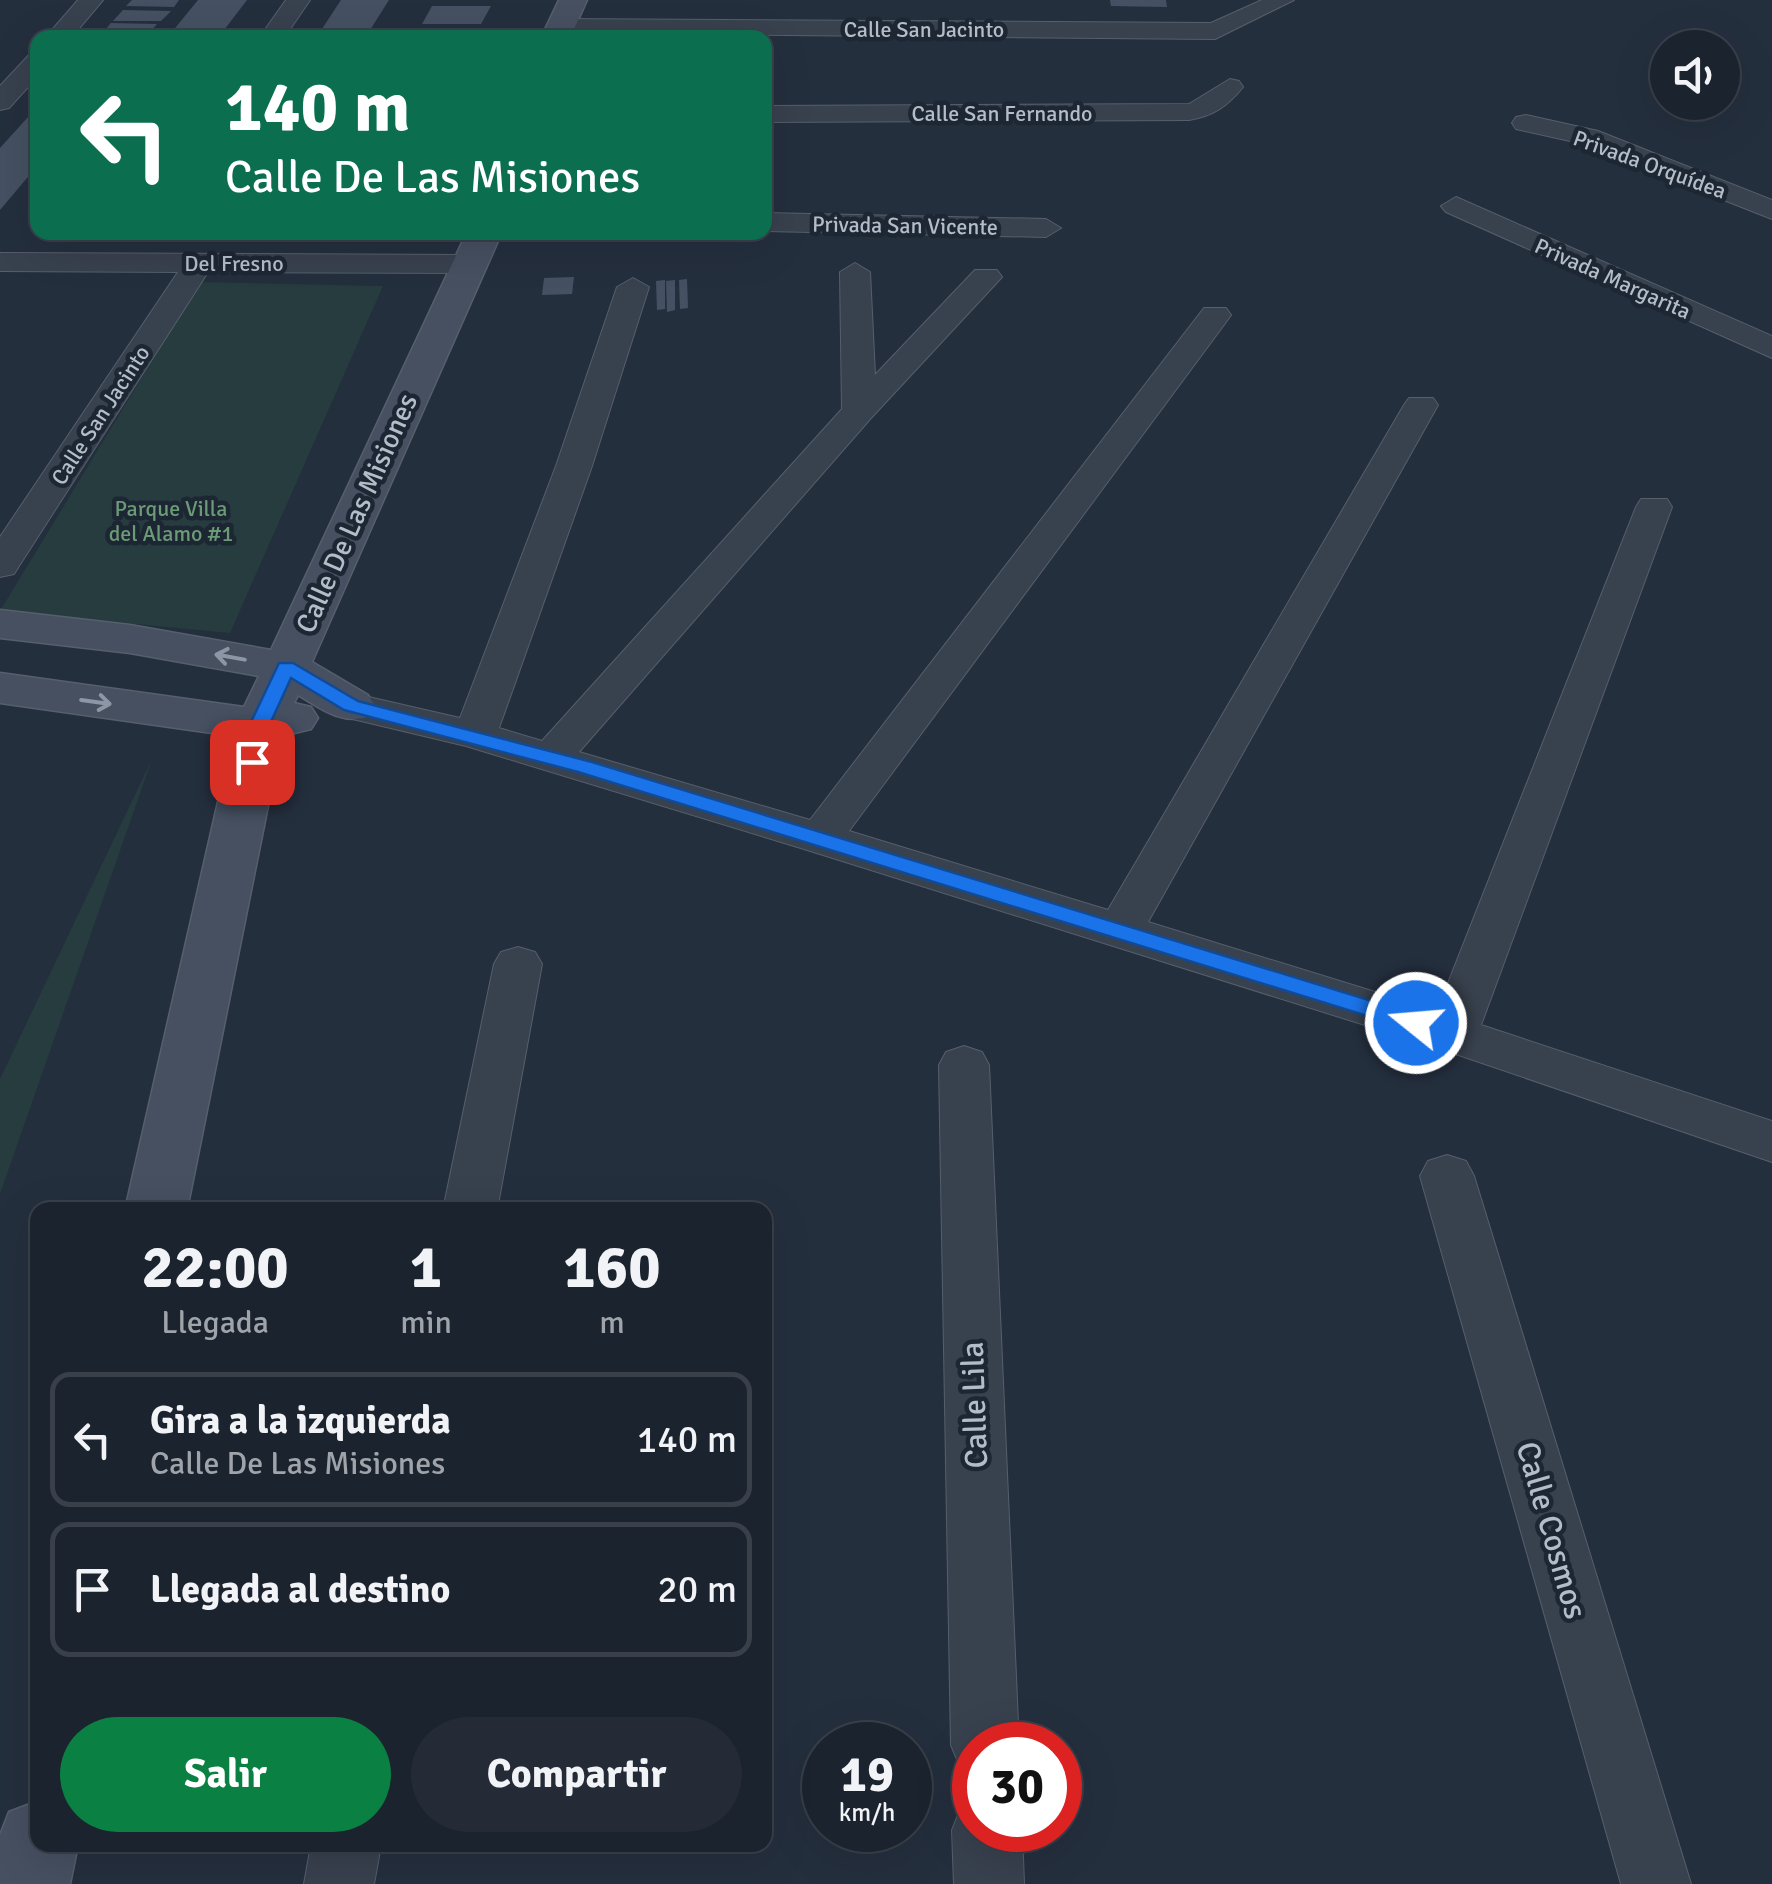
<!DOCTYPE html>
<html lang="es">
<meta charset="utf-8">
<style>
:root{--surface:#1b232e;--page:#242b36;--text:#f1f3f6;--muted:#a0a4aa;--line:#39404a;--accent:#0b8043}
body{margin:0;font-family:Signika,sans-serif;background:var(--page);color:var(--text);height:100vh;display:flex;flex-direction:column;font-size:38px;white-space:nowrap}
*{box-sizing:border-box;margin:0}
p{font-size:32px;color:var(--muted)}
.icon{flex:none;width:55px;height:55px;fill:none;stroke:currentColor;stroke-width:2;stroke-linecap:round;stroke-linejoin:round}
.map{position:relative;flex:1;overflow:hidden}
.drawer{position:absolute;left:30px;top:1202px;width:742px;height:650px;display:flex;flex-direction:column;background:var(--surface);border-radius:20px;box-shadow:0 10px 40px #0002,0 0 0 2px var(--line)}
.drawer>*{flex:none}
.banner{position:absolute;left:30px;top:30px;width:742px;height:210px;border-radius:20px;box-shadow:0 10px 40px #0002,0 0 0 2px var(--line);background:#0b6e4f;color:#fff;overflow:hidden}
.fabs{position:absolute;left:1650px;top:30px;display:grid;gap:20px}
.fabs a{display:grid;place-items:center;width:90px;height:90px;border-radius:50%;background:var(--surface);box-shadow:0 10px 40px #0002,0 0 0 2px var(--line);font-size:50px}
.speed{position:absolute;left:802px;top:1722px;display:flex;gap:20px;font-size:50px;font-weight:700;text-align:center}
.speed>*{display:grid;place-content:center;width:130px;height:130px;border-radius:50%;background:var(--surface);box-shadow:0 10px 40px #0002,0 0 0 2px var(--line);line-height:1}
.speed small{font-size:25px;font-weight:400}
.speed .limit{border:15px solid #d22;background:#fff;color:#111}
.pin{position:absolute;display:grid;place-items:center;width:85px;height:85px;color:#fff;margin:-42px;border-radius:20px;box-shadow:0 5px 15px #0006}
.me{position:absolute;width:110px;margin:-55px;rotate:287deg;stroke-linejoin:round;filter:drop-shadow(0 0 8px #0008)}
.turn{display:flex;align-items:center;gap:35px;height:210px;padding:0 30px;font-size:45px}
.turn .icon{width:130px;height:130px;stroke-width:2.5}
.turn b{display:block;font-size:70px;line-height:85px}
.eta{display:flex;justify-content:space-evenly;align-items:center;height:170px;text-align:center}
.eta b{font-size:60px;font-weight:700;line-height:70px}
.primary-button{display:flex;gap:20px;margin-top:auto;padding:20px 30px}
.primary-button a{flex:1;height:115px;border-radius:60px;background:var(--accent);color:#fff;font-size:40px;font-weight:700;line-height:115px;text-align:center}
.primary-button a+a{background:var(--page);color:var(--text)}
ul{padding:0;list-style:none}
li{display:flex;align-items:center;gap:30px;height:135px;margin:0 20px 15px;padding:0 10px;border:5px solid var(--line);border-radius:20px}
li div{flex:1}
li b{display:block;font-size:38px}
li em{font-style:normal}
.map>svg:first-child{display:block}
.green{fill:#263c3f}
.building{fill:#455162}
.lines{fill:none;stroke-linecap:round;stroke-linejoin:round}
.street-casing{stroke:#565f6c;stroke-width:2}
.secondary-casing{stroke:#565f6c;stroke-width:3}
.street{fill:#38414e;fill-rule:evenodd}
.secondary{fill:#465061;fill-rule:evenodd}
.oneway{stroke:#8e96a5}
.route{fill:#1a73e8;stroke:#114b97;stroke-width:2.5}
.labels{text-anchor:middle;stroke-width:9;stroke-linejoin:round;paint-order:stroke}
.far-street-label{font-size:22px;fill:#b4bcc9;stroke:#1d2633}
.far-park-label{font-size:22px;fill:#6b9a76;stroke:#1d2633}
.street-label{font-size:28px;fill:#b4bcc9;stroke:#1d2633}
.near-street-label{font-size:32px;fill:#b4bcc9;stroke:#1d2633}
</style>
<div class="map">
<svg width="1772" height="1884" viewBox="0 0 1772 1884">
<rect width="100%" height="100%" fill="#242f3e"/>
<!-- green -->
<path class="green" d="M 200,282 L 383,286 L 230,633 L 0,611 Z
M 152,759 L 0,1194 L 0,1079 Z"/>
<!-- building -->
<path class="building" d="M 132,0 L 179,0 L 174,7 L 126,6 Z
M 198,0 L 247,0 L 218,38 L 167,38 Z
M 341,0 L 389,0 L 365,38 L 316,38 Z
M 1110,0 L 1166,0 L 1167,7 L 1111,6 Z
M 432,6 L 491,6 L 481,24 L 422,24 Z
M 123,10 L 171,11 L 161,21 L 113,21 Z
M 111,23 L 157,24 L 145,38 L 98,38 Z
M 38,106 L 38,165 L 0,210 L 0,148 Z
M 574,277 L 572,294 L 542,295 L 544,278 Z
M 687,279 L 688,308 L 680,309 L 679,280 Z
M 665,280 L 665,309 L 657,310 L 656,281 Z
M 675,280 L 675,310 L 667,312 L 666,281 Z"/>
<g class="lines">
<!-- street casing -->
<g class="street-casing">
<path id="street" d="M 78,0 L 103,0 L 71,38 L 45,38 Z
M 286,0 L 310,0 L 284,38 L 259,38 Z
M 1262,0 L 1294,0 L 1215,39 L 559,33 L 547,26 L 559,19 L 1211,23 Z
M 38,52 L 38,76 L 9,108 L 0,110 L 0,86 L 29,55 Z
M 1230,79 L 1239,81 L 1243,87 C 1228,106 1213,116 1189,120 L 765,122 L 765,106 L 1189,104 Z
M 1526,115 L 1598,131 L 1772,200 L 1772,219 L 1579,143 L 1516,129 L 1512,123 L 1516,117 Z
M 1456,197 L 1772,336 L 1772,358 L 1446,212 L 1441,206 Z
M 765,213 L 1046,219 L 1061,228 L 1046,237 L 765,231 Z
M 0,253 L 467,255 L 482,264 L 467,273 L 208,272 L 19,566 L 14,574 L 0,577 L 0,537 L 178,272 L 0,271 Z
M 855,263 L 870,272 L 875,375 L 975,270 L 997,270 L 1002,277 L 871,418 L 579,752 L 810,820 L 1204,308 L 1226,308 L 1231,315 L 1226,322 L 849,831 L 1108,910 L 1404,405 L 1409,398 L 1433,398 L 1438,405 L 1148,922 L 1437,1011 L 1636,507 L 1641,499 L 1667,499 L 1672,507 L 1481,1025 L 1772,1121 L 1772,1162 L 1435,1047 L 804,849 L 466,746 L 336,715 L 330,706 L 336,697 L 351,693 L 460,718 L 556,466 L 617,287 L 633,278 L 649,287 L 592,466 L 499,728 L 542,741 L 842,409 L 840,272 Z
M 518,947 L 535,952 L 542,964 L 497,1210 L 443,1210 L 494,964 L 501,952 Z
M 964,1046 L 982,1052 L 989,1065 L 1019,1745 L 975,1745 L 975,1775 L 961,1769 L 951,1745 L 939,1065 L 946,1052 Z
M 1447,1155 L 1466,1161 L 1474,1176 L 1691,1884 L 1621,1884 L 1420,1176 L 1428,1161 Z
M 975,1800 L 975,1830 L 1022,1830 L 1024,1884 L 954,1884 L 952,1830 L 962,1805 Z
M 311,1845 L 381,1845 L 374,1884 L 304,1884 Z"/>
</g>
<!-- secondary casing -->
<g class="secondary-casing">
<path id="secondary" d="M 559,0 L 587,0 L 570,38 L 541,38 Z
M 467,232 L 502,232 L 312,662 L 368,695 L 375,706 L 368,717 C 339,724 322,709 298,695 L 294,703 L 311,707 L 318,718 L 311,729 L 282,736 L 187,1210 L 125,1210 L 233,736 L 0,703 L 0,673 L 244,707 L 259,676 L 130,653 L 0,638 L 0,610 L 130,625 L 271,650 Z
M 38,1801 L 38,1845 L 78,1845 L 70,1884 L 0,1884 L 0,1835 L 9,1812 Z"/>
</g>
<!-- street -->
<use href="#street" class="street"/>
<!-- secondary -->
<use href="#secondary" class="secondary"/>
</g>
<!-- one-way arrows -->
<defs><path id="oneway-shaft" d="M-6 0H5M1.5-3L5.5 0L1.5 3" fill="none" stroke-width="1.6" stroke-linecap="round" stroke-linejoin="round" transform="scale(2.5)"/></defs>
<g class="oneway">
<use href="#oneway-shaft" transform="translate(230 657) rotate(-170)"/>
<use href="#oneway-shaft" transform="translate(96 702) rotate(8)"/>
</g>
<!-- route -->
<path class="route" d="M 279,663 L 293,663 L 358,701 L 592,762 L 1424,1017 L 1427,1023 L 1416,1031 L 578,772 L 344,710 L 291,678 L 270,724 L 263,762 L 260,766 L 245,766 L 242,762 L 250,724 Z"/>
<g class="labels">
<!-- far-street labels -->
<g class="far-street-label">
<text x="924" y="37">Calle San Jacinto</text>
<text x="1002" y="121">Calle San Fernando</text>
<text transform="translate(1650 164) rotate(20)" y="8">Privada Orquídea</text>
<text transform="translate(905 225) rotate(1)" y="8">Privada San Vicente</text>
<text x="234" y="271">Del Fresno</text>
<text transform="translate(1613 278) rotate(24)" y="8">Privada Margarita</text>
<text transform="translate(100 415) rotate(-57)" y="8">Calle San Jacinto</text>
</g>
<!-- far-park labels -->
<g class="far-park-label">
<text x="171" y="516">Parque Villa<tspan x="171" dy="25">del Alamo #1</tspan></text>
</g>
<!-- street labels -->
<g class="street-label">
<text transform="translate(356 513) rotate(-66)" y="10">Calle De Las Misiones</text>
</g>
<!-- near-street labels -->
<g class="near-street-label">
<text transform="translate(974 1405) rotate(-92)" y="11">Calle Lila</text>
<text transform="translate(1552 1530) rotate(74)" y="11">Calle Cosmos</text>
</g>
</g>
</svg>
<div class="fabs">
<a><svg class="icon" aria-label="sound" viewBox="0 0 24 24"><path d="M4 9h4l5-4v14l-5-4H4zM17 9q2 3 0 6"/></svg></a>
</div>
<div class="speed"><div>19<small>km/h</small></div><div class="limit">30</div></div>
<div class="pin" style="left:252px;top:762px;background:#d93025"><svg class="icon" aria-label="arrive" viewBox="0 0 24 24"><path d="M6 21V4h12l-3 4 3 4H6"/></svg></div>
<svg class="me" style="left:1416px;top:1023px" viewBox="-20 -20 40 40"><circle r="17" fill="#1a73e8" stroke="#fff" stroke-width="3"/><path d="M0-11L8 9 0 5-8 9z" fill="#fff"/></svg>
<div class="banner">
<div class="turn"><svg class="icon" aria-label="left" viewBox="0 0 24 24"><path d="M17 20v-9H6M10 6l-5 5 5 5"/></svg><div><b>140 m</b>Calle De Las Misiones</div></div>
</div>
<section class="drawer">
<div class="eta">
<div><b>22:00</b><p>Llegada</p></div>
<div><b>1</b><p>min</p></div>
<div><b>160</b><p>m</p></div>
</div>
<ul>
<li><svg class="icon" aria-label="left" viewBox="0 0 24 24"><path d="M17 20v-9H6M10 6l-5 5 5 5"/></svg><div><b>Gira a la izquierda</b><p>Calle De Las Misiones</p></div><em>140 m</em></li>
<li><svg class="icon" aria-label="arrive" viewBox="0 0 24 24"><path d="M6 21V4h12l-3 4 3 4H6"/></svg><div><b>Llegada al destino</b></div><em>20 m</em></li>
</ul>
<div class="primary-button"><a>Salir</a><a>Compartir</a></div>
</section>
</div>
